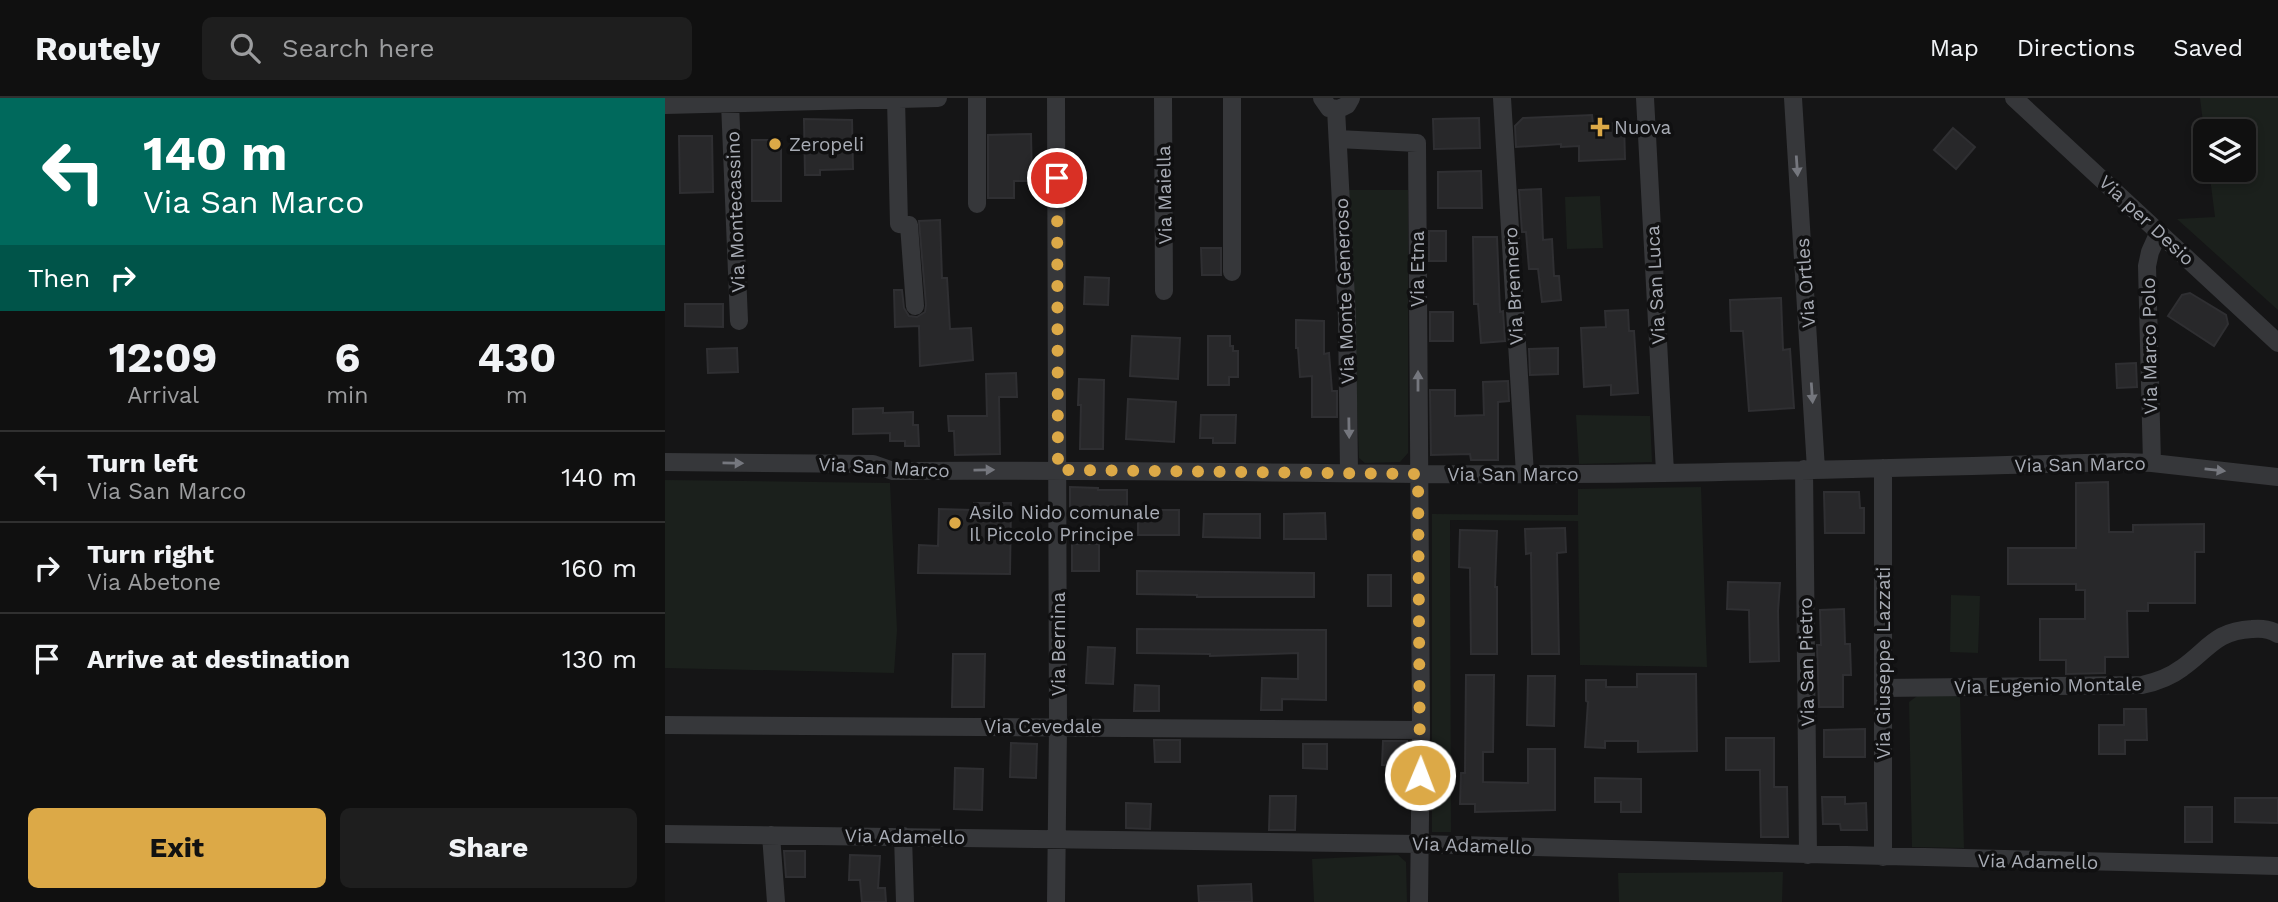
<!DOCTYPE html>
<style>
:root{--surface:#101010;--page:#1e1e1e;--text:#f1f3f6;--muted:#9c9d9f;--line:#303030;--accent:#dca947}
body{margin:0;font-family:"Work Sans",sans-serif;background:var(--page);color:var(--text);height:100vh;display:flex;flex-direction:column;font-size:26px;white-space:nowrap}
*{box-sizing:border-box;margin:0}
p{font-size:23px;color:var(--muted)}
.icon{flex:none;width:38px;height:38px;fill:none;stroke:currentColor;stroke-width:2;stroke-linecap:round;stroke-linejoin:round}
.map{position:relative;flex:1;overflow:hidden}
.panel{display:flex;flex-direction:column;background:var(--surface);width:665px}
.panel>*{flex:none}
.banner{background:#00695c;color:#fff;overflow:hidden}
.controls{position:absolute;left:1528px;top:21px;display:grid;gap:14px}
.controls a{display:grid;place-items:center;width:63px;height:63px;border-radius:10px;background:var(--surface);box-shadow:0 4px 10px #0003,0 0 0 2px var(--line);font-size:35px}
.pin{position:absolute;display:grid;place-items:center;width:60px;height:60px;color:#fff;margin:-30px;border:4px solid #fff;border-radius:50%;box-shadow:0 2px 7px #0007}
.me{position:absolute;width:77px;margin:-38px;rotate:1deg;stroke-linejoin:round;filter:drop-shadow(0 0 5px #0008)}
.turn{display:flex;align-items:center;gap:24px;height:147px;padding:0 28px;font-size:32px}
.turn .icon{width:91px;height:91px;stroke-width:2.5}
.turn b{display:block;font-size:49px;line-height:60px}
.then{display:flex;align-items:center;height:66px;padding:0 28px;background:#0003;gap:14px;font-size:26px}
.eta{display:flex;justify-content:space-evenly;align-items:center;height:119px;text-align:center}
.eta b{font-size:42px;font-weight:700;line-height:49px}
.primary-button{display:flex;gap:14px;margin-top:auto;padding:14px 28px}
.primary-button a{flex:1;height:80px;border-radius:10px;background:var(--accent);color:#111;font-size:28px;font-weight:700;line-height:80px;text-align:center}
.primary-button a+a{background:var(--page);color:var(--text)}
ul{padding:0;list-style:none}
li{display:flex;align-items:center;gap:21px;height:91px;padding:0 28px;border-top:2px solid var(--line)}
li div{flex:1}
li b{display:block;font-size:26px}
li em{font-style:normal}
header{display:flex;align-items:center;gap:42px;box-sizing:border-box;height:98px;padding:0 35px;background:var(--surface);border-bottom:2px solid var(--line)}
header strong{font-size:33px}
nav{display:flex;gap:38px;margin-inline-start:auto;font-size:24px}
.search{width:490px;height:63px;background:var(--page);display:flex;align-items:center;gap:18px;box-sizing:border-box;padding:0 24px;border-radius:10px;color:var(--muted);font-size:26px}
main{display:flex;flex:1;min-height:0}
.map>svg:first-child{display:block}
.green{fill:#1b201c}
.building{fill:#28282a;stroke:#2f2f32;stroke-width:2}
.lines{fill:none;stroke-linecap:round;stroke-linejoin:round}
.minor{stroke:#36373a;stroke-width:18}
.oneway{fill:#75777e}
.route{stroke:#dca947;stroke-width:12;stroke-dasharray:0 21.6}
.poi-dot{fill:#dca947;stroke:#101011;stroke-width:2.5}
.labels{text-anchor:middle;stroke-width:7;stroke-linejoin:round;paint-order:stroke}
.poi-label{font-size:19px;fill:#a8acb5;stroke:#101011;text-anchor:start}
.street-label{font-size:19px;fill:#a8acb5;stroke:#101011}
</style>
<header>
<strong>Routely</strong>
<div class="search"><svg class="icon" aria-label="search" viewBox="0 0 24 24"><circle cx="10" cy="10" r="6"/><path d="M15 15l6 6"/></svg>Search here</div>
<nav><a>Map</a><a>Directions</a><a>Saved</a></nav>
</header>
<main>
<section class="panel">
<div class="banner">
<div class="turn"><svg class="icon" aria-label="left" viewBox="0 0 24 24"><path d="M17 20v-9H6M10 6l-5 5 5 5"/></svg><div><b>140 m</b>Via San Marco</div></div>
<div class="then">Then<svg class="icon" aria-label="right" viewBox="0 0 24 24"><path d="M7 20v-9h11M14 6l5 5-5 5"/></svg></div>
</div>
<div class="eta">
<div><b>12:09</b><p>Arrival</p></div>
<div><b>6</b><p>min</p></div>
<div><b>430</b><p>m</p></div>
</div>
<ul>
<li><svg class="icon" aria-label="left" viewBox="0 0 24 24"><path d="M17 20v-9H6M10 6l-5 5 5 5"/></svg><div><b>Turn left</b><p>Via San Marco</p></div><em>140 m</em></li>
<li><svg class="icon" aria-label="right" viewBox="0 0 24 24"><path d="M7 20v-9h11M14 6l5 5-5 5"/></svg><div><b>Turn right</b><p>Via Abetone</p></div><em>160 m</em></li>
<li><svg class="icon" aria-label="arrive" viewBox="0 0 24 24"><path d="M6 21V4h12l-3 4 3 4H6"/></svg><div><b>Arrive at destination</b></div><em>130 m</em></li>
</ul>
<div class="primary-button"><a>Exit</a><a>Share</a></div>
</section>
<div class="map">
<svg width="1613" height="804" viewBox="0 0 1613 804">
<rect width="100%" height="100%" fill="#151516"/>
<!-- green -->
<path class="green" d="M 1535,0 L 1613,0 L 1613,212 L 1512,121 L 1550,119 L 1544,72 L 1578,72 L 1578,33 L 1540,33 L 1540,41 Z
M 684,92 L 743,92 L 743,355 L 735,364 L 700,365 L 694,360 Z
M 935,98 L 938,150 L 902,151 L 900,99 Z
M 911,317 L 985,318 L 987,364 L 914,366 Z
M 0,382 L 225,385 L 232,532 L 229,575 L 0,570 Z
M 1036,389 L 1042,569 L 915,567 L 913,423 L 785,422 L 786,734 L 767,734 L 767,416 L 913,417 L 913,391 Z
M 1286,497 L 1315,498 L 1313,555 L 1285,554 Z
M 1252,598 L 1295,598 L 1299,750 L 1247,749 L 1244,604 Z
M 733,757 L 741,764 L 742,804 L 649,804 L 647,761 Z
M 1118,774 L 1117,804 L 954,804 L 953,775 Z"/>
<!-- building -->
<path class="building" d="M 927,17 L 928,26 L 959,25 L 960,61 L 914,63 L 914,48 L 896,49 L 896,46 L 851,49 L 850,28 L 858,20 Z
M 814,20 L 815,50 L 769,51 L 768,21 Z
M 139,21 L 187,22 L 188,71 L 155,72 L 155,77 L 140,77 Z
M 1288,30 L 1310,49 L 1291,71 L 1269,52 Z
M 366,36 L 367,83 L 349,83 L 349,100 L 323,100 L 323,37 Z
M 14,38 L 47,38 L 48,94 L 15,95 Z
M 87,42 L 116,42 L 116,103 L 87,103 Z
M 816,73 L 817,110 L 773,110 L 773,74 Z
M 876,91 L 878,142 L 887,141 L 889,178 L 894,178 L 896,202 L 877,204 L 873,171 L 864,171 L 861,134 L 857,134 L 854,92 Z
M 275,122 L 277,180 L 282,180 L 285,231 L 306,230 L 308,262 L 255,268 L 254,228 L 230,229 L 229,192 L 237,192 L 239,210 L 244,218 L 252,219 L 260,214 L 261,207 L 254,123 Z
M 764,133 L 781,133 L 781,163 L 764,163 Z
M 808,139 L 832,139 L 835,214 L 838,213 L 840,243 L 816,245 L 813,206 L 809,206 Z
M 536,150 L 556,150 L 556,177 L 537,177 Z
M 420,179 L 444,180 L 443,207 L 419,206 Z
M 1525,195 L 1561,217 L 1563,226 L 1549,248 L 1503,218 L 1517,197 Z
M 1116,200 L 1118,252 L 1125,251 L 1129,310 L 1084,313 L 1078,233 L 1066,233 L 1065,202 Z
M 20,206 L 58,206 L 58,229 L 20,228 Z
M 963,212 L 964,233 L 969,233 L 973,295 L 946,297 L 946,287 L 919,289 L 916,230 L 941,229 L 940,213 Z
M 765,214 L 788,214 L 788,243 L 765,243 Z
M 631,222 L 659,223 L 659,256 L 664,255 L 667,293 L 672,293 L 672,319 L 647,319 L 647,278 L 635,279 L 633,250 L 631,250 Z
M 467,238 L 515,240 L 513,281 L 465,278 Z
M 543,238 L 565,238 L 565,248 L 568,248 L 568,253 L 573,253 L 573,279 L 564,279 L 564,287 L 543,287 Z
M 72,250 L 73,274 L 43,275 L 42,251 Z
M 893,250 L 893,276 L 865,277 L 864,251 Z
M 1471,265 L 1472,289 L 1452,290 L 1451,266 Z
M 351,275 L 352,299 L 334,299 L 335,356 L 290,357 L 289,333 L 284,333 L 283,318 L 322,318 L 321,276 Z
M 414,281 L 439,282 L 438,351 L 415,351 L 416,307 L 413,307 Z
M 843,283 L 844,303 L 833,304 L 833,362 L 806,362 L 805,356 L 766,357 L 765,292 L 790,292 L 790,318 L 819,317 L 818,284 Z
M 463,301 L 511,304 L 509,344 L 461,341 Z
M 218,310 L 218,315 L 248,314 L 248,327 L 253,327 L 254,348 L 240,348 L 240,343 L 225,343 L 225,335 L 188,336 L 188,311 Z
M 536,317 L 571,317 L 570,345 L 548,345 L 548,340 L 535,340 Z
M 1443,384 L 1444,434 L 1468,434 L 1468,427 L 1539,426 L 1539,454 L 1530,454 L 1530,505 L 1483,505 L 1483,513 L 1462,513 L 1463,559 L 1440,559 L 1440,575 L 1401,576 L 1401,562 L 1375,562 L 1375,521 L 1420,521 L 1420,492 L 1411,492 L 1411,486 L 1343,486 L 1343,450 L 1411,450 L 1411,385 Z
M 405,389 L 433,390 L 433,392 L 462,392 L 462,419 L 424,420 L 424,415 L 405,414 Z
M 1159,394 L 1194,394 L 1195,410 L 1199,410 L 1199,435 L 1160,435 Z
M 309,405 L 346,405 L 345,476 L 253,475 L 254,447 L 273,448 L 274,411 L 308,412 Z
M 473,412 L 514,412 L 514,437 L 473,437 Z
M 660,415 L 661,441 L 619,441 L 619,416 Z
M 539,416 L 595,416 L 595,440 L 538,439 Z
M 900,430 L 901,454 L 892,455 L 894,556 L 867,556 L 866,455 L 861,456 L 860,431 Z
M 795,432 L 832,433 L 830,489 L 832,489 L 832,556 L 806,556 L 805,470 L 794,469 Z
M 407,446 L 434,446 L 434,473 L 407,473 Z
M 472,473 L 649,475 L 649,499 L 532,499 L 532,497 L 472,496 Z
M 703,477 L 726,477 L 726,508 L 703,508 Z
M 1063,484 L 1115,485 L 1113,513 L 1114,563 L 1085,564 L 1084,512 L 1062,511 Z
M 1179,511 L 1180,546 L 1185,546 L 1186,577 L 1178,577 L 1178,609 L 1154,609 L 1152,547 L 1156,547 L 1155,512 Z
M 472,531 L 661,532 L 661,602 L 617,601 L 617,612 L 596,612 L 597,580 L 633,581 L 633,555 L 545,558 L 545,556 L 472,555 Z
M 423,549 L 450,550 L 448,586 L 421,585 Z
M 288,556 L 320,556 L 319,609 L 287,609 Z
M 972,576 L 1031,576 L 1032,653 L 973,654 L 973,643 L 940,643 L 940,650 L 920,649 L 923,604 L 921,603 L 921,582 L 941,582 L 941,589 L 972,589 Z
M 801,577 L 829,577 L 828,654 L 818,654 L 818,684 L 863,685 L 863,651 L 890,651 L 890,712 L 810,714 L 810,706 L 795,706 L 796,675 L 800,675 Z
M 863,578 L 890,578 L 889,628 L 862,627 Z
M 470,587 L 494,588 L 494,613 L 469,613 Z
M 1459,611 L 1481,611 L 1482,642 L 1460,642 L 1460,656 L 1434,656 L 1434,627 L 1459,627 Z
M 1200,631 L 1200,659 L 1159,659 L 1159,632 Z
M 1061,640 L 1109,640 L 1109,689 L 1122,689 L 1123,739 L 1096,739 L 1095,672 L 1061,672 Z
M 489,642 L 515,642 L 515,664 L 490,664 Z
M 718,643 L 742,643 L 741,668 L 717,667 Z
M 346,645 L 372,646 L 371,680 L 345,679 Z
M 638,646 L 662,646 L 662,671 L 638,670 Z
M 290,670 L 318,671 L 317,712 L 289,711 Z
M 930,680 L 976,681 L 976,714 L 956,714 L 956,704 L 930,704 Z
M 605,698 L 631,698 L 630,732 L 604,732 Z
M 1157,699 L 1180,699 L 1180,706 L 1201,705 L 1202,732 L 1176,732 L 1175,726 L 1158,726 Z
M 1570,700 L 1613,700 L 1613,725 L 1570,724 Z
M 461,705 L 486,706 L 485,731 L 461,730 Z
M 1520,709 L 1547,709 L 1547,744 L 1520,744 Z
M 119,753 L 140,753 L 140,779 L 121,779 Z
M 185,757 L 215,758 L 213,790 L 220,790 L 221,804 L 197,804 L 195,782 L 184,782 Z
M 586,786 L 587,804 L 534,804 L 533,788 Z"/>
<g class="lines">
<!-- minor -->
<path class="minor" d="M 312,0 L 312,106
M 498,0 L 499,193
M 567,0 L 567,174
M 657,0 L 664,10 L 674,11 L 682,7 L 686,0
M 837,0 L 860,376
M 980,0 L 1000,374
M 1128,0 L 1151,371
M 1349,0 L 1613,245
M 231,1 L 234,126 L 244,127 L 250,208
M 65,5 L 74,223
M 0,7 L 273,0
M 671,11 L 682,220 L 684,374
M 673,41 L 752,45 L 756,632 L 754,804
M 0,364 L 208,366 L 228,373 C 403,372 578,374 754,376 C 989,378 1224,370 1459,364 L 1487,365 L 1613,379
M 1487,365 L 1482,168 L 1485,154 L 1494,134
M 1139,371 L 1143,757
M 1218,590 L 1477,587 C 1491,584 1505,579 1517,570 C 1544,551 1550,533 1587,531 C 1596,530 1605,531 1613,536
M 0,627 L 756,632
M 0,736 L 754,746 L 1613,768
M 106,737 L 111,804
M 238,738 L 240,804
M 1218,759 L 1218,370
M 391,804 L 393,628 L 391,0"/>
</g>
<!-- one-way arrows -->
<defs><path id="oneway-solid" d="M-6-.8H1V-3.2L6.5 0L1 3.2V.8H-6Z" transform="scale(1.75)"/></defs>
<g class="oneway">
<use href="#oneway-solid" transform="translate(1132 68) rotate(86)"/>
<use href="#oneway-solid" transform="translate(753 283) rotate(-90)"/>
<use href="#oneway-solid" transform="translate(1147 295) rotate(86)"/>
<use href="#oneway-solid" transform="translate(684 330) rotate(89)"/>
<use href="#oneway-solid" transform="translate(68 365) rotate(1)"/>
<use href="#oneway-solid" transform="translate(319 372) rotate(-1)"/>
<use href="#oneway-solid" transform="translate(1550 372) rotate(6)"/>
</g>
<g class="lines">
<!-- route -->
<path class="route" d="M 392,80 L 393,372 L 753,376 L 755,677"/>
</g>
<!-- markers -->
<g class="poi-dot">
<path d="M931.5 18.5h7v7h7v7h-7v7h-7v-7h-7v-7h7z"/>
<circle cx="110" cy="46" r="7"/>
<circle cx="290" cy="425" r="7"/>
</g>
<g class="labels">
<!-- poi labels -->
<g class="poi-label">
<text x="949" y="36">Nuova</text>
<text x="124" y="53">Zeropeli</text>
<text x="304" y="421">Asilo Nido comunale<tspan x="304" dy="22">Il Piccolo Principe</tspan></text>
</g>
<!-- street labels -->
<g class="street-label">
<text transform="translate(499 97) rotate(-91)" y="7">Via Maiella</text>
<text transform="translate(70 114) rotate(-92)" y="7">Via Montecassino</text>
<text transform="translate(1482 122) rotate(43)" y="7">Via per Desio</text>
<text transform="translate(752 171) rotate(-90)" y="7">Via Etna</text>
<text transform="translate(1140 185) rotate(-94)" y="7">Via Ortles</text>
<text transform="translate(990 187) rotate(-93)" y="7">Via San Luca</text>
<text transform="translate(848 188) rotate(-93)" y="7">Via Brennero</text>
<text transform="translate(679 193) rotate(-92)" y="7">Via Monte Generoso</text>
<text transform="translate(1484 248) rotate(-91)" y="7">Via Marco Polo</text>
<text transform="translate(1415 366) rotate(-1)" y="7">Via San Marco</text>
<text transform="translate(219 369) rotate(3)" y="7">Via San Marco</text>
<text x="848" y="383">Via San Marco</text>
<text transform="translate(393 546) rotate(-90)" y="7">Via Bernina</text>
<text transform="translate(1141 564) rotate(-91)" y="7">Via San Pietro</text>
<text transform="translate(1218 565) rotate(-90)" y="7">Via Giuseppe Lazzati</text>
<text transform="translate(1383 587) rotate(-1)" y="7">Via Eugenio Montale</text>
<text x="378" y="635">Via Cevedale</text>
<text transform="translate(240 738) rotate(1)" y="7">Via Adamello</text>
<text transform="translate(807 747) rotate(2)" y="7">Via Adamello</text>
<text transform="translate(1373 763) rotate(1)" y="7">Via Adamello</text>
</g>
</g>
</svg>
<div class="controls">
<a><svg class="icon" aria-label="layers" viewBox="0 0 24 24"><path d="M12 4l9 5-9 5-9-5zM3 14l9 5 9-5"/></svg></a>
</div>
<div class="pin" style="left:392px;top:80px;background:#d93025"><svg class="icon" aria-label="arrive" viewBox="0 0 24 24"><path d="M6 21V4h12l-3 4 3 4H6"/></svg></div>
<svg class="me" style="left:755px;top:677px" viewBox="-20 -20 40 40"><circle r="17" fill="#dca947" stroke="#fff" stroke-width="3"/><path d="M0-11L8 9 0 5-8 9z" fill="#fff"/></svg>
</div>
</main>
